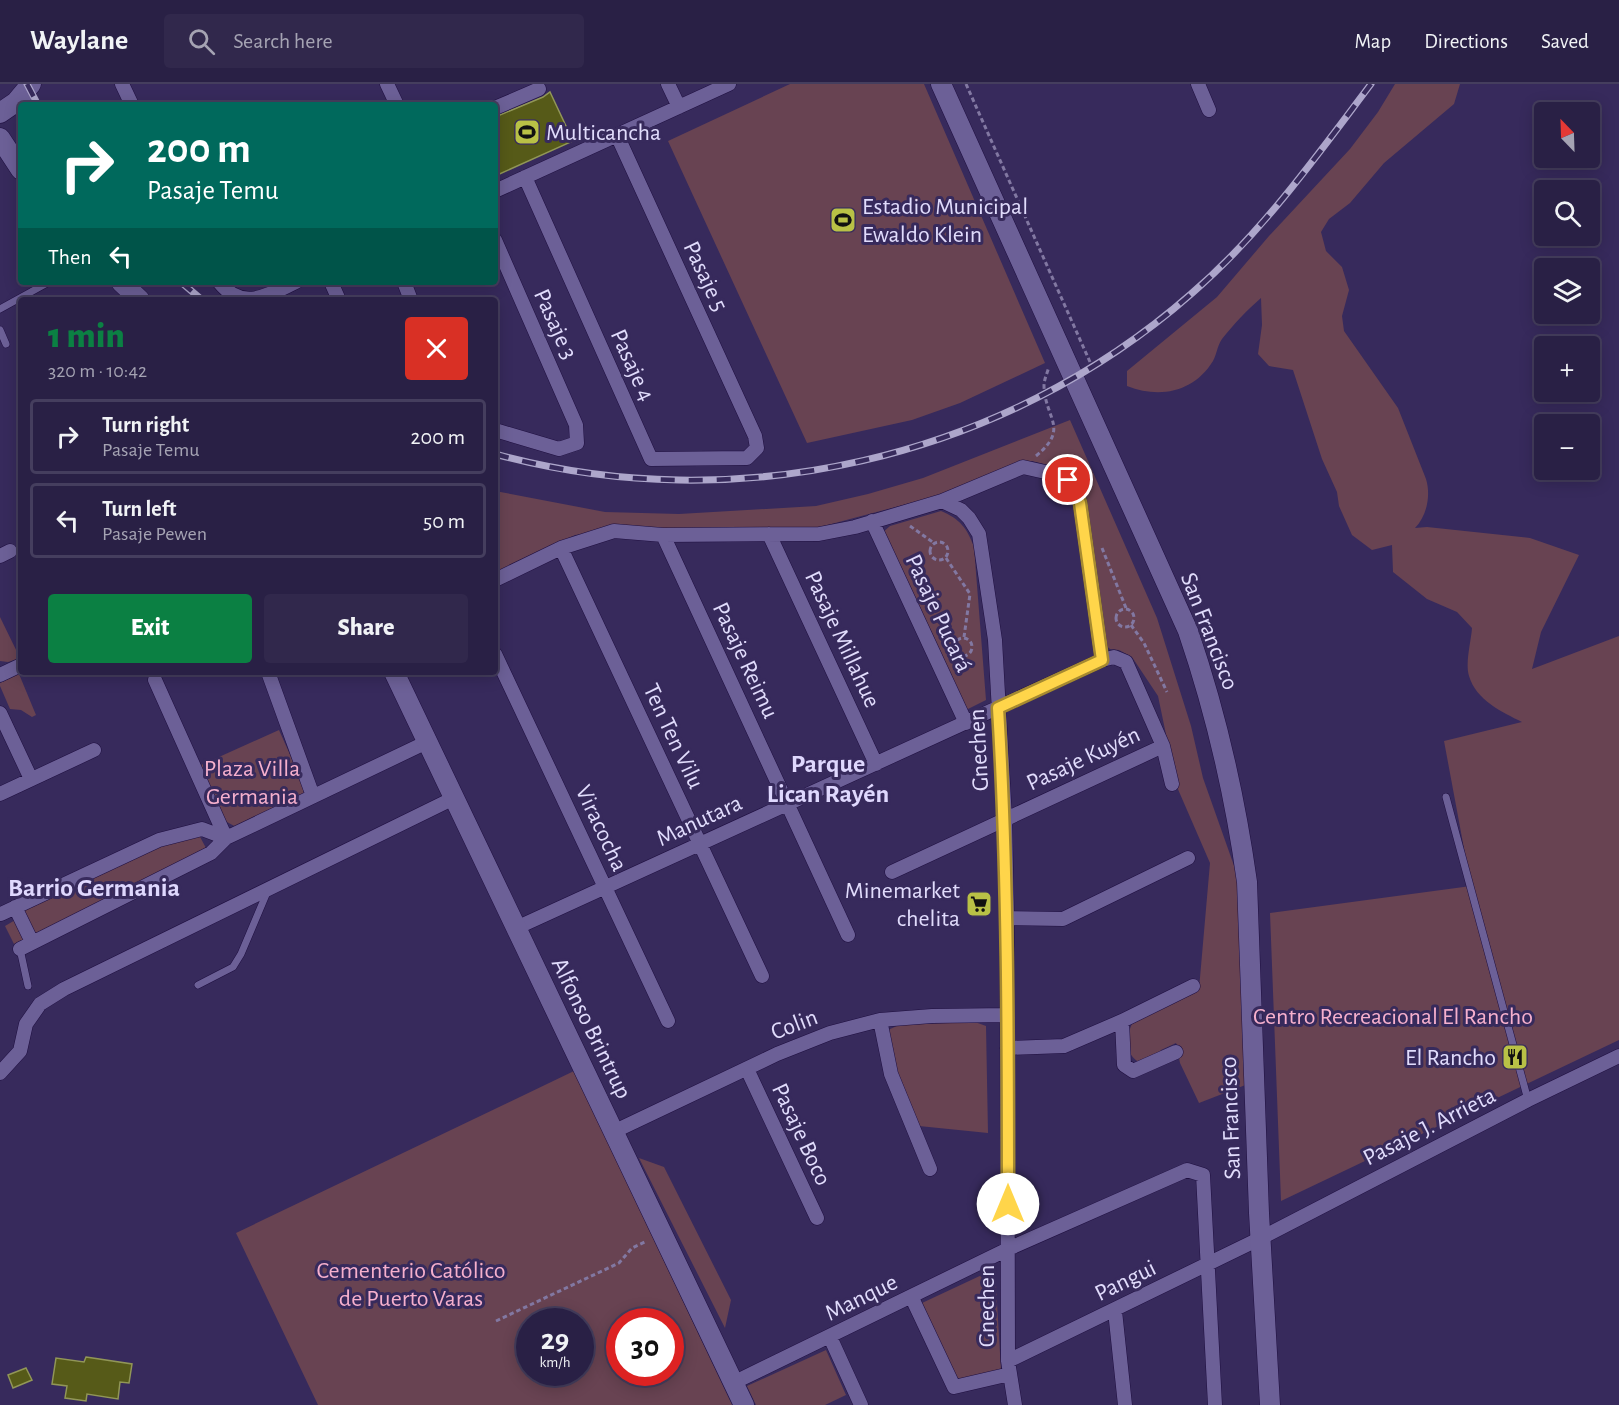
<!DOCTYPE html>
<meta charset="utf-8">
<style>
:root{--surface:#292045;--page:#31284c;--text:#f1f3f6;--muted:#a5a3b3;--line:#453e5e;--accent:#0b8043}
body{margin:0;font-family:"Alegreya Sans",sans-serif;background:var(--page);color:var(--text);height:100vh;display:flex;flex-direction:column;font-size:22px;white-space:nowrap}
*{box-sizing:border-box;margin:0}
p{font-size:20px;color:var(--muted)}
.icon{flex:none;width:33px;height:33px;fill:none;stroke:currentColor;stroke-width:2;stroke-linecap:round;stroke-linejoin:round}
.map{position:relative;flex:1;overflow:hidden}
.drawer{position:absolute;left:18px;top:213px;width:480px;height:378px;display:flex;flex-direction:column;background:var(--surface);border-radius:6px;box-shadow:0 3px 15px #0003,0 0 0 2px var(--line)}
.drawer>*{flex:none}
.banner{position:absolute;left:18px;top:18px;width:480px;height:183px;border-radius:6px;box-shadow:0 3px 15px #0003,0 0 0 2px var(--line);background:#00695c;color:#fff;overflow:hidden}
.needle{width:39px;rotate:337deg}
.buttons{position:absolute;left:1534px;top:18px;display:grid;gap:12px}
.buttons a{display:grid;place-items:center;width:66px;height:66px;border-radius:6px;background:var(--surface);box-shadow:0 3px 15px #0003,0 0 0 2px var(--line);font-size:30px}
.speed{position:absolute;left:516px;top:1224px;display:flex;gap:12px;font-size:30px;font-weight:700;text-align:center}
.speed>*{display:grid;place-content:center;width:78px;height:78px;border-radius:50%;background:var(--surface);box-shadow:0 3px 15px #0003,0 0 0 2px var(--line);line-height:1}
.speed small{font-size:15px;font-weight:400}
.speed .limit{border:9px solid #d22;background:#fff;color:#111}
.pin{position:absolute;display:grid;place-items:center;width:51px;height:51px;color:#fff;margin:-26px;border:3px solid #fff;border-radius:50%;box-shadow:0 2px 6px #0007}
.me{position:absolute;width:66px;margin:-33px;rotate:0deg;stroke-linejoin:round;filter:drop-shadow(0 0 4px #0008)}
.turn{display:flex;align-items:center;gap:21px;height:126px;padding:0 30px;font-size:27px}
.turn .icon{width:78px;height:78px;stroke-width:2.5}
.turn b{display:block;font-size:42px;line-height:51px}
.then{display:flex;align-items:center;height:57px;padding:0 30px;background:#0003;gap:12px;font-size:22px}
.round{display:grid;place-items:center;flex:none;width:63px;height:63px;border-radius:6px;background:var(--page)}
.overview{display:flex;align-items:center;justify-content:space-between;height:102px;padding:0 30px}
h1{font-size:36px;font-weight:800;line-height:45px;color:var(--accent)}
.button{display:flex;gap:12px;margin-top:auto;padding:12px 30px}
.button a{flex:1;height:69px;border-radius:6px;background:var(--accent);color:#fff;font-size:24px;font-weight:800;line-height:69px;text-align:center}
.button a+a{background:var(--page);color:var(--text)}
ul{padding:0;list-style:none}
li{display:flex;align-items:center;gap:18px;height:75px;margin:0 12px 9px;padding:0 18px;border:3px solid var(--line);border-radius:6px}
li div{flex:1}
li b{display:block;font-size:22px}
li em{font-style:normal}
header{display:flex;align-items:center;gap:36px;box-sizing:border-box;height:84px;padding:0 30px;background:var(--surface);border-bottom:2px solid var(--line)}
header strong{font-size:28px}
nav{display:flex;gap:33px;margin-inline-start:auto;font-size:21px}
.search{width:420px;height:54px;background:var(--page);display:flex;align-items:center;gap:15px;box-sizing:border-box;padding:0 21px;border-radius:6px;color:var(--muted);font-size:22px}
.map>svg:first-child{display:block}
.green{fill:#684352;fill-rule:evenodd}
.building{fill:#565a18;stroke:#919657;stroke-width:1.5}
.lines{fill:none;stroke-linecap:round;stroke-linejoin:round}
.lane-casing{stroke:#1f0f40;stroke-width:8}
.street-casing{stroke:#1f0f40;stroke-width:15}
.secondary-casing{stroke:#1f0f40;stroke-width:21}
.path{stroke:#8278a2;stroke-width:3;stroke-dasharray:4.5 3;stroke-linecap:butt}
.lane{stroke:#6c6097;stroke-width:7}
.street{stroke:#6c6097;stroke-width:14}
.secondary{stroke:#6c6097;stroke-width:20}
.rail-casing{stroke:#ada6cb;stroke-width:7}
.rail{stroke:#372a5c;stroke-width:4.5;stroke-dasharray:14;stroke-linecap:butt}
.route-casing{stroke:#a68a30;stroke-width:15}
.route{stroke:#ffd54a;stroke-width:10}
.labels{text-anchor:middle;stroke-width:6;stroke-linejoin:round;paint-order:stroke}
.poi-label{font-size:24px;fill:#e1dcfc;stroke:#372a5c;text-anchor:start}
.street-label{font-size:24px;fill:#e1dcfc;stroke:#372a5c}
.park-label{font-size:24px;fill:#f6b0cd;stroke:#372a5c}
.neighbourhood-label{font-size:26px;font-weight:bold;fill:#dfd8fe;stroke:#372a5c}
</style>
<header>
<strong>Waylane</strong>
<div class="search"><svg class="icon" aria-label="search" viewBox="0 0 24 24"><circle cx="10" cy="10" r="6"/><path d="M15 15l6 6"/></svg>Search here</div>
<nav><a>Map</a><a>Directions</a><a>Saved</a></nav>
</header>
<div class="map">
<svg width="1619" height="1321" viewBox="0 0 1619 1321">
<rect width="100%" height="100%" fill="#372a5c"/>
<!-- green -->
<path class="green" d="M 790,0 L 924,0 L 1045,279 L 960,319 L 912,336 L 807,359 L 668,57 Z
M 1395,0 L 1460,0 L 1454,20 L 1384,79 L 1350,119 L 1329,135 L 1321,148 L 1326,167 L 1342,183 L 1349,206 L 1342,232 L 1344,247 L 1398,324 L 1426,395 C 1431,411 1427,432 1415,444 L 1427,443 L 1530,454 L 1579,471 L 1541,548 L 1532,585 L 1619,552 L 1619,956 L 1281,1117 L 1270,829 L 1471,802 L 1444,657 L 1522,638 C 1502,628 1476,616 1469,592 C 1465,579 1471,558 1472,544 L 1457,528 L 1427,515 L 1393,488 L 1392,461 L 1372,466 L 1352,451 L 1339,422 L 1337,408 L 1322,375 L 1293,286 L 1269,282 L 1258,270 L 1262,241 L 1261,214 C 1247,226 1233,241 1222,255 C 1217,262 1217,270 1213,277 C 1194,308 1160,315 1127,302 L 1127,287 L 1217,213 L 1269,152 L 1350,65 L 1378,28 Z
M 1070,336 L 1157,534 L 1191,642 L 1203,694 L 1238,793 L 1248,1000 L 1199,1019 L 1180,979 L 1179,974 L 1182,972 L 1176,959 L 1161,966 L 1160,969 L 1139,978 C 1124,970 1126,950 1134,936 L 1199,905 L 1210,779 L 1177,703 L 1158,612 L 1132,573 L 1119,566 L 1110,565 L 1103,559 L 1082,404 L 1073,387 L 1032,377 L 1008,383 L 933,413 L 820,443 L 599,448 L 575,451 L 495,489 L 495,407 L 605,428 L 679,430 L 816,422 L 868,410 L 923,394 Z
M 941,427 C 960,435 967,444 974,463 L 986,616 L 966,626 L 881,450 L 890,442 Z
M 0,533 L 20,574 L 8,578 L 0,577 Z
M 19,590 L 36,631 L 32,633 L 21,626 L 10,625 L 0,602 L 0,599 Z
M 279,646 L 304,702 L 303,713 L 238,744 L 225,737 L 199,682 Z
M 199,751 L 206,764 L 199,771 L 14,860 L 5,842 L 17,835 L 20,826 L 161,760 Z
M 975,938 L 986,942 L 988,1049 L 919,1042 L 896,988 L 888,946 L 899,941 Z
M 574,987 L 732,1321 L 318,1321 L 236,1149 ZM 530,1238 L 580,1238 L 580,1288 L 530,1288 ZM 620,1238 L 670,1238 L 670,1288 L 620,1288 Z
M 639,1074 L 664,1083 L 731,1216 L 725,1244 Z
M 984,1190 L 996,1201 L 1001,1286 L 956,1297 L 922,1219 Z
M 826,1266 L 846,1311 L 825,1321 L 756,1321 L 747,1302 Z"/>
<!-- building -->
<path class="building" d="M 550,8 L 573,57 L 495,92 L 495,33 L 543,13 Z
M 86,1273 L 132,1280 L 129,1299 L 120,1298 L 118,1315 L 87,1310 L 86,1317 L 65,1314 L 67,1302 L 52,1300 L 56,1274 L 84,1278 Z
M 26,1284 L 32,1296 L 13,1304 L 8,1291 Z"/>
<g class="lines">
<!-- lane casing -->
<g class="lane-casing">
<path id="lane" d="M 0,225 L 49,198
M 0,246 L 6,260
M 21,358 L 21,361
M 1446,713 L 1528,1016
M 20,865 L 28,902
M 198,901 L 233,883 L 241,870 L 268,806"/>
</g>
<!-- street casing -->
<g class="street-casing">
<path id="street" d="M 122,0 L 132,21
M 387,0 L 397,21
M 668,0 L 679,23
M 1198,0 L 1209,26
M 495,24 L 539,5
M 525,93 L 651,375 L 747,374 L 757,364 L 755,352 L 617,51
M 495,107 L 729,0
M 495,156 L 576,341 L 577,359 L 559,365 L 495,346
M 219,198 C 243,228 268,211 296,198
M 331,198 L 339,216
M 404,198 L 411,216
M 942,417 L 1023,383 L 1054,390 L 1068,396 L 1076,408 L 1080,419 L 1102,576 L 1114,573 L 1126,578 L 1163,662 L 1172,700
M 872,437 L 966,639
M 769,450 L 876,680
M 663,451 L 848,851
M 561,464 L 762,892
M 0,472 L 10,467
M 495,496 L 561,464 L 614,447 L 663,451 L 819,450 L 855,443 L 942,417 L 961,426 L 969,434 L 979,450 L 995,556 L 1005,735 L 1007,834 L 1008,1277 L 1015,1321
M 495,570 L 668,937
M 268,588 L 313,712
M 0,591 L 21,581
M 155,596 L 226,754
M 0,629 L 31,695
M 0,710 L 94,666
M 892,788 L 1163,662
M 15,823 L 32,858
M 1,830 L 159,756 L 202,745 L 226,754
M 1007,834 L 1063,835 L 1188,774
M 516,844 L 1102,576
M 20,865 L 211,769 L 226,754 L 427,658
M 880,936 L 891,990 L 930,1085
M 1122,937 L 1124,981 L 1133,987 L 1176,968
M 1007,964 L 1064,962 L 1122,937 L 1193,902
M 747,985 L 817,1134
M 0,989 L 20,967 L 26,940 L 40,920 L 64,905 L 454,714
M 613,1048 L 777,970 L 830,949 L 880,936 L 932,932 L 1007,931
M 912,1214 L 954,1303 L 1010,1290
M 1115,1227 L 1125,1321
M 830,1253 L 861,1321
M 1008,1277 L 1261,1154 L 1528,1016 L 1619,972
M 733,1299 L 1008,1165 L 1187,1086 L 1203,1091 L 1215,1321"/>
</g>
<!-- secondary casing -->
<g class="secondary-casing">
<path id="secondary" d="M 941,0 L 1188,547 C 1216,629 1235,712 1247,798 L 1259,1129 L 1270,1321
M 0,29 L 16,18 L 31,0
M 0,54 L 21,86
M 121,198 L 140,216
M 394,588 L 744,1321"/>
</g>
<!-- path -->
<path class="path" d="M 966,0 L 1090,278
M 1036,372 C 1070,344 1045,335 1044,302 C 1044,296 1047,289 1049,283
M 910,442 L 934,459
M930 467a9 9 0 1 1 18 0a9 9 0 1 1-18 0Z
M 1102,464 L 1126,524
M 946,474 L 970,510 L 964,553
M1116 534a9 9 0 1 1 18 0a9 9 0 1 1-18 0Z
M 1131,541 L 1144,559 L 1167,608
M954 563a9 9 0 1 1 18 0a9 9 0 1 1-18 0Z
M 496,1237 L 619,1179 L 632,1164 L 647,1157"/>
<!-- lane -->
<use href="#lane" class="lane"/>
<!-- street -->
<use href="#street" class="street"/>
<!-- secondary -->
<use href="#secondary" class="secondary"/>
<!-- rail casing -->
<g class="rail-casing">
<path id="rail" d="M 27,0 L 38,21
M 181,198 L 202,216
M 495,370 C 736,436 1003,375 1191,210 C 1262,149 1315,74 1371,0"/>
</g>
<!-- rail -->
<use href="#rail" class="rail"/>
</g>
<g class="lines">
<!-- route casing -->
<g class="route-casing">
<path id="route" d="M 1008,1120 C 1008,955 1008,789 998,624 L 1102,576 L 1080,419 L 1076,408 L 1068,396"/>
</g>
<!-- route -->
<use href="#route" class="route"/>
</g>
<!-- icons -->
<defs>
<g id="stadium-square" transform="scale(1.35)"><rect x="-9" y="-9" width="18" height="18" rx="4" fill="#b9c146" stroke="#372a5c"/><path d="M0-5a6.5 5 0 1 0 0 10a6.5 5 0 1 0 0-10ZM-3.5-1.8h7v3.6h-7Z" fill="#111"/></g>
<g id="supermarket-square" transform="scale(1.35)"><rect x="-9" y="-9" width="18" height="18" rx="4" fill="#b9c146" stroke="#372a5c"/><path d="M-6-5.5h2.5l.6 2H6L4.5 2H-2.5L-4.4-4H-6ZM-1.5 3.2a1.3 1.3 0 1 0 .1 0ZM3 3.2a1.3 1.3 0 1 0 .1 0Z" fill="#111"/></g>
<g id="restaurant-square" transform="scale(1.35)"><rect x="-9" y="-9" width="18" height="18" rx="4" fill="#b9c146" stroke="#372a5c"/><path d="M-5-6h1v4h1v-4h1v4h1v-4h1v5L-1.5 .5V6h-2V.5L-5-1ZM5-6V6H3V1.5H1.5Q1.5-4 5-6Z" fill="#111"/></g>
</defs>
<g fill-rule="evenodd">
<use href="#stadium-square" x="527" y="48"/>
<use href="#stadium-square" x="843" y="136"/>
<use href="#supermarket-square" x="979" y="820"/>
<use href="#restaurant-square" x="1515" y="973"/>
</g>
<g class="labels">
<!-- poi labels -->
<g class="poi-label">
<text x="546" y="56">Multicancha</text>
<text x="862" y="130">Estadio Municipal<tspan x="862" dy="28">Ewaldo Klein</tspan></text>
<text x="960" y="814" text-anchor="end">Minemarket<tspan x="960" dy="28">chelita</tspan></text>
<text x="1496" y="981" text-anchor="end">El Rancho</text>
</g>
<!-- street labels -->
<g class="street-label">
<text transform="translate(706 192) rotate(65)" y="8">Pasaje 5</text>
<text transform="translate(556 240) rotate(66)" y="8">Pasaje 3</text>
<text transform="translate(633 281) rotate(66)" y="8">Pasaje 4</text>
<text transform="translate(939 529) rotate(65)" y="8">Pasaje Pucará</text>
<text transform="translate(1210 547) rotate(69)" y="8">San Francisco</text>
<text transform="translate(843 555) rotate(65)" y="8">Pasaje Millahue</text>
<text transform="translate(746 576) rotate(65)" y="8">Pasaje Reimu</text>
<text transform="translate(674 652) rotate(65)" y="8">Ten Ten Vilu</text>
<text transform="translate(978 666) rotate(-93)" y="8">Gnechen</text>
<text transform="translate(1083 674) rotate(-25)" y="8">Pasaje Kuyén</text>
<text transform="translate(699 736) rotate(-25)" y="8">Manutara</text>
<text transform="translate(602 744) rotate(65)" y="8">Viracocha</text>
<text transform="translate(794 940) rotate(-21)" y="8">Colin</text>
<text transform="translate(592 944) rotate(64)" y="8">Alfonso Brintrup</text>
<text transform="translate(1230 1034) rotate(-92)" y="8">San Francisco</text>
<text transform="translate(1429 1042) rotate(-27)" y="8">Pasaje J. Arrieta</text>
<text transform="translate(802 1050) rotate(65)" y="8">Pasaje Boco</text>
<text transform="translate(1125 1196) rotate(-26)" y="8">Pangui</text>
<text transform="translate(861 1213) rotate(-26)" y="8">Manque</text>
<text transform="translate(986 1222) rotate(-90)" y="8">Gnechen</text>
</g>
<!-- park labels -->
<g class="park-label">
<text x="252" y="692">Plaza Villa<tspan x="252" dy="28">Germania</tspan></text>
<text x="1393" y="940">Centro Recreacional El Rancho</text>
<text x="411" y="1194">Cementerio Católico<tspan x="411" dy="28">de Puerto Varas</tspan></text>
</g>
<!-- neighbourhood labels -->
<g class="neighbourhood-label">
<text x="828" y="688">Parque<tspan x="828" dy="30">Lican Rayén</tspan></text>
<text x="94" y="812">Barrio Germania</text>
</g>
</g>
</svg>
<div class="buttons">
<a><svg class="needle" viewBox="-14 -14 28 28"><path d="M0-13l5 13h-10z" fill="#e53935"/><path d="M0 13l5-13h-10z" fill="#a5a3b3"/></svg></a>
<a><svg class="icon" aria-label="search" viewBox="0 0 24 24"><circle cx="10" cy="10" r="6"/><path d="M15 15l6 6"/></svg></a>
<a><svg class="icon" aria-label="layers" viewBox="0 0 24 24"><path d="M12 4l9 5-9 5-9-5zM3 14l9 5 9-5"/></svg></a>
<a>+</a>
<a>−</a>
</div>
<div class="speed"><div>29<small>km/h</small></div><div class="limit">30</div></div>
<div class="pin" style="left:1068px;top:396px;background:#d93025"><svg class="icon" aria-label="arrive" viewBox="0 0 24 24"><path d="M6 21V4h12l-3 4 3 4H6"/></svg></div>
<svg class="me" style="left:1008px;top:1120px" viewBox="-20 -20 40 40"><circle r="19" fill="#fff"/><path d="M0-13L10 11 0 6-10 11z" fill="#ffd54a"/></svg>
<div class="banner">
<div class="turn"><svg class="icon" aria-label="right" viewBox="0 0 24 24"><path d="M7 20v-9h11M14 6l5 5-5 5"/></svg><div><b>200 m</b>Pasaje Temu</div></div>
<div class="then">Then<svg class="icon" aria-label="left" viewBox="0 0 24 24"><path d="M17 20v-9H6M10 6l-5 5 5 5"/></svg></div>
</div>
<section class="drawer">
<div class="overview"><div><h1>1 min</h1><p>320 m · 10:42</p></div><a class="round" style="background:#d93025;color:#fff"><svg class="icon" aria-label="close" viewBox="0 0 24 24"><path d="M6 6l12 12M18 6L6 18"/></svg></a></div>
<ul>
<li><svg class="icon" aria-label="right" viewBox="0 0 24 24"><path d="M7 20v-9h11M14 6l5 5-5 5"/></svg><div><b>Turn right</b><p>Pasaje Temu</p></div><em>200 m</em></li>
<li><svg class="icon" aria-label="left" viewBox="0 0 24 24"><path d="M17 20v-9H6M10 6l-5 5 5 5"/></svg><div><b>Turn left</b><p>Pasaje Pewen</p></div><em>50 m</em></li>
</ul>
<div class="button"><a>Exit</a><a>Share</a></div>
</section>
</div>
